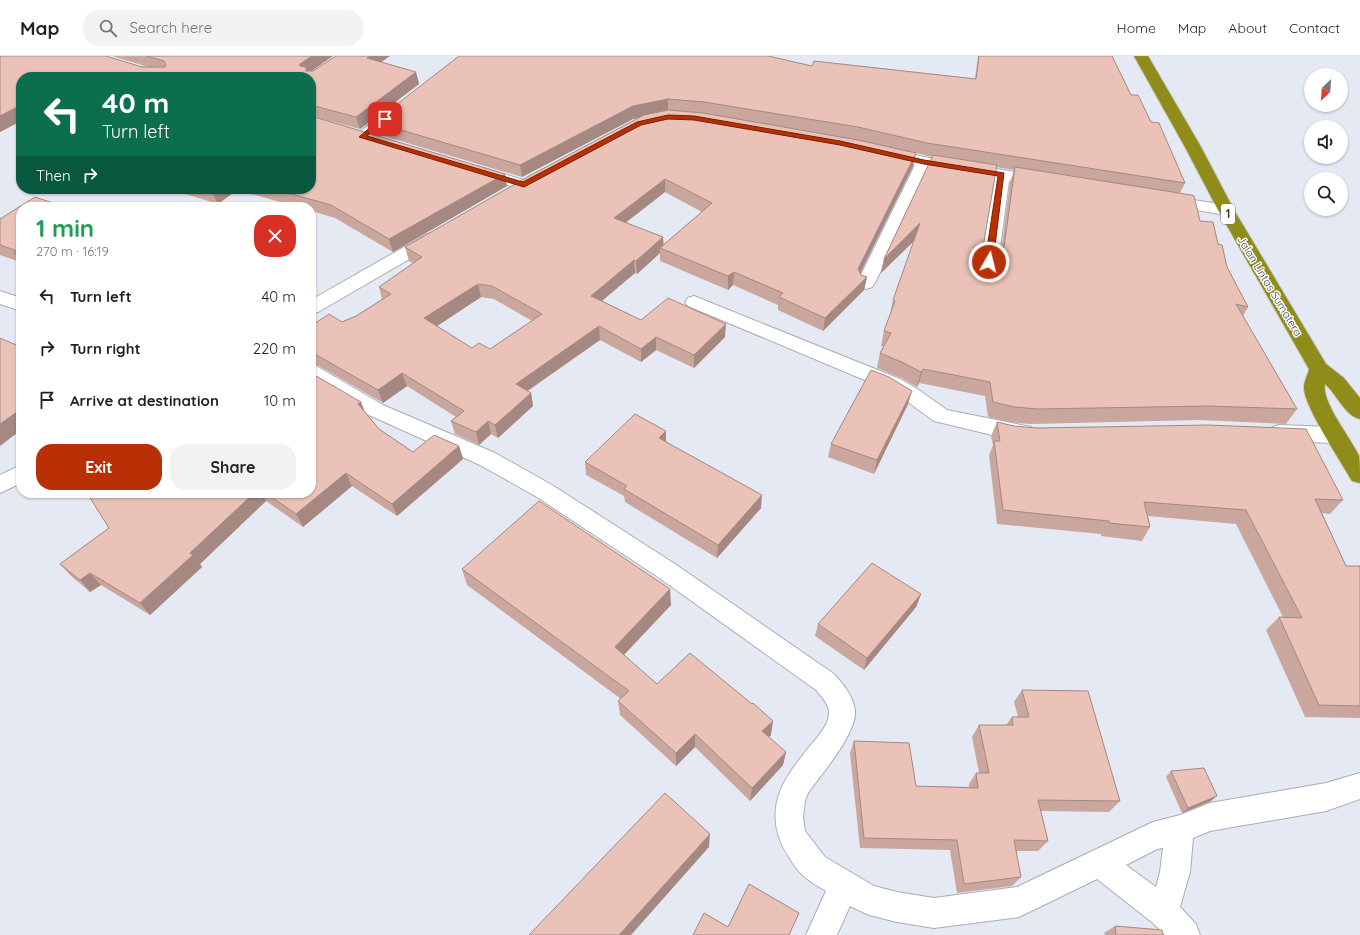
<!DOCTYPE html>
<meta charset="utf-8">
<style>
:root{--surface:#fff;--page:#f2f2f2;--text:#222;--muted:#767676;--line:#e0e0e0;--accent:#ba3006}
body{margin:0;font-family:Quicksand,sans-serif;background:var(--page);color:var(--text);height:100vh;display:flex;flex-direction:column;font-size:15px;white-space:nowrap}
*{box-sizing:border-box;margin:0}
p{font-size:13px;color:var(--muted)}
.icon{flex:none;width:22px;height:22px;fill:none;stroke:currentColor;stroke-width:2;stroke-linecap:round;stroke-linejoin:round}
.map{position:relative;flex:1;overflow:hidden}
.side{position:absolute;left:16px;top:146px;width:300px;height:296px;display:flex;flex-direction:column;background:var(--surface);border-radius:16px;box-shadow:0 1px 3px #0004}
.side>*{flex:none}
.guide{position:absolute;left:16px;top:16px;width:300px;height:122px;border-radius:16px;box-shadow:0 1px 3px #0004;background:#0b6e4f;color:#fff;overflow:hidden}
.needle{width:26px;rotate:205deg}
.fabs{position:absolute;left:1304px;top:12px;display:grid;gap:8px}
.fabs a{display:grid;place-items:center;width:44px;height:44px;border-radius:50%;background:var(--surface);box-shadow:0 1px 3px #0004;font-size:20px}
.pin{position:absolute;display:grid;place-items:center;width:34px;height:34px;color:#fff;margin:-17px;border-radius:8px;box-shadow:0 2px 6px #0006}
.me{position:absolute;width:44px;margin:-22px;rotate:8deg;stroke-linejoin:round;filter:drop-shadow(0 0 3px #0008)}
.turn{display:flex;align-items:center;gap:14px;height:84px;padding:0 20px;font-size:18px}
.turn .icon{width:52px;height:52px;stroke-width:2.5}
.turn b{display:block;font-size:28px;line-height:34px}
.then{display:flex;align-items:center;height:38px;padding:0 20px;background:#0003;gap:8px;font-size:15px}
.round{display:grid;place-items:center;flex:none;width:42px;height:42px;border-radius:16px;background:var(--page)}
.headline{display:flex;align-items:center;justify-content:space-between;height:68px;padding:0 20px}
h1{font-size:24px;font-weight:800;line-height:30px;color:#1e9e55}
.primary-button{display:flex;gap:8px;margin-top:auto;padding:8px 20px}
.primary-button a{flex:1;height:46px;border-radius:16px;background:var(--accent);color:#fff;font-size:16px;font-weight:800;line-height:46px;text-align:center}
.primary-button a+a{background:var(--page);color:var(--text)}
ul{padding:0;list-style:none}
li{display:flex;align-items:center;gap:12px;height:52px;padding:0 20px}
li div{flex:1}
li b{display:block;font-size:15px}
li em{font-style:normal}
header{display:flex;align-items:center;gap:24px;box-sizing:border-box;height:56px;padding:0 20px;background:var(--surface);border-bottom:1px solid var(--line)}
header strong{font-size:19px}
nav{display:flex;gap:22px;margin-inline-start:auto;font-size:14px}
.search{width:280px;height:36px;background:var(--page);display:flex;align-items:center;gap:10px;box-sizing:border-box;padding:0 14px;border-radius:16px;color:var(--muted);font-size:15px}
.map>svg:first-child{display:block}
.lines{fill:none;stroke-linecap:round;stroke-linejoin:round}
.street-casing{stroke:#a9acb6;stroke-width:2}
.highway-casing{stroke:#c8c8c9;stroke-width:2}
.street{fill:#fff;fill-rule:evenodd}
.highway{fill:#8f8c1a;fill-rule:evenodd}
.wall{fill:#caa79e;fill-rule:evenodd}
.shaded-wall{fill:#a48881}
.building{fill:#ebc2b8;stroke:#a48881;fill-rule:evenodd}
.route{fill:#ba3006;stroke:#791f04}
.labels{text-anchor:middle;stroke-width:3;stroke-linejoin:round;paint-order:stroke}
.far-street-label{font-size:11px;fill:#393a3e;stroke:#fff}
.shield{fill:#fff;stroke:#747578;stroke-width:1}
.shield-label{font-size:12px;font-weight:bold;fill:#393a3e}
</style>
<header>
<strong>Map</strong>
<div class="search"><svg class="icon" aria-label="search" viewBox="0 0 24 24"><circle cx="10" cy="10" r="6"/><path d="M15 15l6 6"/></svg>Search here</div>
<nav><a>Home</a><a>Map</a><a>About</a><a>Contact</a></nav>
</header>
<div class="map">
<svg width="1360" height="879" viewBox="0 0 1360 879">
<rect width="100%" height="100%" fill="#e5e9f3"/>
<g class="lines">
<!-- street casing -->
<g class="street-casing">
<path id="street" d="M 399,48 L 404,49 L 406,52 L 404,55 L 367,84 L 362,86 L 357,84 L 354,81 L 357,78 L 394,49 Z
M 885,92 L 924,101 L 1040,120 L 1046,122 L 1048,125 L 1046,128 L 1040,130 L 1009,125 L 998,206 L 995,210 L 989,211 L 983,210 L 980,206 L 994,122 L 929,112 L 875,227 L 872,231 L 866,233 L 860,231 L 857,227 L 915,109 L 880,100 L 877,97 L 880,94 Z
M 477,110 L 530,126 L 532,129 L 530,132 L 524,134 L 471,118 L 469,115 L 471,112 Z
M 1167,140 L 1226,149 L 1232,150 L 1234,154 L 1232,158 L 1226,159 L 1161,148 L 1159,145 L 1161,142 Z
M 433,177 L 439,178 L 442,182 L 439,186 L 318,256 L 311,258 L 311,244 L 427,178 Z
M 0,235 L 21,242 L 21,255 L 0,248 Z
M 694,240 L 900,323 L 919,334 L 947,354 L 1031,371 L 1034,376 L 1031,381 L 1024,384 L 1009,383 L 934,365 L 905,344 L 886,333 L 688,250 L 685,246 L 688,242 Z
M 311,309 L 318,311 L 383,349 L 495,397 L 552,429 L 675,508 L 834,618 C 843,628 854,641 855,655 C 857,677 821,719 808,737 L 805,745 L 803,761 L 805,775 L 825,801 L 874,830 L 897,836 L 934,842 L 1017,831 L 1153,766 L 1180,759 L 1210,747 L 1326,727 L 1360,717 L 1360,743 L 1326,755 L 1210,775 L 1193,782 L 1190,816 L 1180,851 L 1196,868 L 1200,879 L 1165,879 L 1153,867 L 1097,823 L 1019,861 L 934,872 L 897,866 L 869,859 L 850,850 L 837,879 L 806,879 L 826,835 C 819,831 812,827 806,822 C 799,817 793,808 789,801 C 771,774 771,746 789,718 C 795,709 802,700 809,691 C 817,682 830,668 829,655 C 828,647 821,640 816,634 L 658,521 L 537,441 L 480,409 L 369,359 L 311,325 ZM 1163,792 L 1160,816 L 1156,831 L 1126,809 L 1157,793 Z
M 1278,369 L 1335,371 L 1342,374 L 1345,379 L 1342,384 L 1335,387 L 1278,385 L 1271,382 L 1268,377 L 1271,372 Z
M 21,409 L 21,427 L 0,437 L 0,419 Z"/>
</g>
<!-- highway casing -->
<g class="highway-casing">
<path id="highway" d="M 1134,0 L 1148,0 L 1201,91 L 1234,154 L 1326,308 L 1344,322 L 1360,342 L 1360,363 C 1344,359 1337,338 1325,328 C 1321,346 1351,382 1359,400 C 1360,406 1360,419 1360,427 L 1352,425 C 1342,407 1303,349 1304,331 C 1304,325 1308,319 1309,313 L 1218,154 L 1185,91 Z"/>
</g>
<!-- street -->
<use href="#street" class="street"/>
<!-- highway -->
<use href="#highway" class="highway"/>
</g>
<!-- wall -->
<path class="wall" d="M 0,0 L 148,11 L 112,0 L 333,0 L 312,15 L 381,6 L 416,16 L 419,28 L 360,73 L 311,60 L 311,21 L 21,21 L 21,65 L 0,76 Z
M 978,0 L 1112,0 L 1131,39 L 1151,66 L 1185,127 L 1180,137 L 1200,165 L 1218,188 L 1227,211 L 1248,251 L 1243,260 L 1297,353 L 1286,368 L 1199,364 L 1031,368 L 1009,366 L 988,361 L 985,340 L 919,327 L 917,331 L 901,322 L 877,312 L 880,297 L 884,290 L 881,290 L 884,275 L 890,259 L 893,244 L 914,185 L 881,217 L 884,203 L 932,101 L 916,97 L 913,110 L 860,217 L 861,219 L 867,221 L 864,234 L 823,275 L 778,254 L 778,249 L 733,229 L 728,234 L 660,205 L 660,197 L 637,218 L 635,217 L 602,245 L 641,264 L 725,281 L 694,312 L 656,294 L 641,306 L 600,284 L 528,335 L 531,337 L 533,350 L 498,382 L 491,378 L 479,389 L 455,378 L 451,365 L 456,361 L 407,330 L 383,347 L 319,310 L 311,308 L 311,270 L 342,266 L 356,260 L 382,243 L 379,231 L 413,207 L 409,205 L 405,191 L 639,62 L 633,63 L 522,121 L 377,78 L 374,66 L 812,10 L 975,23 ZM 996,111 L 1014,114 L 1010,126 L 1001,196 L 1000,197 L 993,198 L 986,196 L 983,191 ZM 665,136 L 702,156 L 663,189 L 626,166 ZM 481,241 L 494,243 L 532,265 L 490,293 L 472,292 L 437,270 Z
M 507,130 L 393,196 L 335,162 L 311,155 L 311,151 L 298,151 L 237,134 L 218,148 L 176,135 L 175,133 L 311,133 Z
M 21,151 L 21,208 L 20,206 L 0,199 L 0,163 Z
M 361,346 L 365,357 L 379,373 L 413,396 L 459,390 L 463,403 L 397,460 L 352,430 L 303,471 L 266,445 L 200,508 L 202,511 L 150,559 L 101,529 L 90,536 L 71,520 L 60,508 L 109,472 L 87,437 L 311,437 Z
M 908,348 L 874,418 L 828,401 L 831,388 Z
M 997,366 L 1343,444 L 1330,458 L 1322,457 L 1346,510 L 1360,510 L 1360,662 L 1305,661 L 1266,574 L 1279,561 L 1283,561 L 1236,468 L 1148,460 L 1150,471 L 1142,485 L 1101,480 L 1101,478 L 997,468 L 989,399 L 993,389 L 991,380 Z
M 666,375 L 666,385 L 761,452 L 717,502 L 625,446 L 624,440 L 586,419 L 585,406 Z
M 462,513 L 671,549 L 624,599 L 657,628 L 771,679 L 769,681 L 786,696 L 783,709 L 750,745 L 695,691 L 676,710 L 620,659 L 618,645 L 621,643 L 467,529 Z
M 921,538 L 916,551 L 864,614 L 815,580 L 818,568 Z
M 1022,634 L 1120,745 L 1109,756 L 1041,755 L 1048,785 L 1038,795 L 1016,795 L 1021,821 L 1012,830 L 957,837 L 950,794 L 860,792 L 850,697 L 854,685 L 916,730 L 969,731 L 969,728 L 976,717 L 979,717 L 972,681 L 979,669 L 1006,669 L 1012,661 L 1018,661 L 1014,646 Z
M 1171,715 L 1211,745 L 1182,757 L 1166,721 Z
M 1115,870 L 1163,879 L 1105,879 L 1104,877 Z"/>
<!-- shaded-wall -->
<path class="shaded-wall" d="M 312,0 L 333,0 L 308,17 L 300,10 L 300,8 Z
M 370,0 L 390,0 L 370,14 L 367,2 Z
M 416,16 L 419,28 L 360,73 L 356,61 Z
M 668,43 L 668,56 L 633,63 L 522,121 L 520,109 L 633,50 Z
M 21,49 L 21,65 L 0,76 L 0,60 Z
M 916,97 L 913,110 L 856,226 L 858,213 Z
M 505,118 L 507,130 L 393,196 L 389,183 Z
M 665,123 L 665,136 L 615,175 L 614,162 Z
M 216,133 L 237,133 L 237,134 L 218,148 L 212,136 Z
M 920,167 L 917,182 L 881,217 L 884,203 Z
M 663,181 L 664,193 L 660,192 L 660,197 L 637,218 L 636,205 Z
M 634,204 L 635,217 L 592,253 L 591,240 Z
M 734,216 L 733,229 L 728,234 L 728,220 Z
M 867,221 L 864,234 L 823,275 L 825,262 Z
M 478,228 L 481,241 L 428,276 L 424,262 Z
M 726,268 L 725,281 L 694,312 L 694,299 Z
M 599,270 L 600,284 L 518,341 L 516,328 Z
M 656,281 L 656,294 L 641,306 L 641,293 Z
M 923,313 L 919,327 L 917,331 L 921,316 Z
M 402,317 L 407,330 L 383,347 L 378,334 Z
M 912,335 L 908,348 L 874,418 L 877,404 Z
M 531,337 L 533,350 L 498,382 L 495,369 Z
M 361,346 L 366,359 L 358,348 Z
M 21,353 L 21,374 L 0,390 L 0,368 Z
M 488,365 L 491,378 L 479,389 L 476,376 Z
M 666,375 L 666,388 L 659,382 Z
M 459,390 L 463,403 L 397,460 L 392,448 Z
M 346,417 L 352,430 L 303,471 L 296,458 Z
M 254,437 L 262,437 L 266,445 L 200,508 L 202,511 L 150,559 L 140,547 L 190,497 Z
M 762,439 L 761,452 L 717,502 L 718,489 Z
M 90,517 L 101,529 L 90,536 L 80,524 Z
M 670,533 L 671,549 L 617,606 L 615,591 Z
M 921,538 L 916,551 L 864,614 L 867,602 Z
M 773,665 L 771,679 L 760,689 L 762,675 Z
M 695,678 L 695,691 L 676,710 L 676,697 Z
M 786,696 L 783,709 L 750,745 L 752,732 Z
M 1217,740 L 1211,745 L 1182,757 L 1188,752 Z
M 710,778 L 709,791 L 631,879 L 619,879 Z"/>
<!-- building -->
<path class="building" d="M 0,0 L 106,0 L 142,11 L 165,11 L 166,9 L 164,5 L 146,0 L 312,0 L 300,8 L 300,10 L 306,11 L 306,15 L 313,15 L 336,0 L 370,0 L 367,2 L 416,16 L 356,61 L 311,49 L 311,21 L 21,21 L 21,49 L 0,60 Z
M 459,0 L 768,0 L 812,10 L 814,5 L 976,23 L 979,0 L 1112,0 L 1131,39 L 1138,39 L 1151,66 L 1159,67 L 1185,127 L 927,87 L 858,71 L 704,46 L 668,43 L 633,50 L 520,109 L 374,66 Z
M 668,54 L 703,57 L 858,84 L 916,97 L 858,213 L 861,219 L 867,221 L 825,262 L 779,241 L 783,237 L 734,216 L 728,220 L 660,192 L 712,147 L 665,123 L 614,162 L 663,181 L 636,205 L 634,204 L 591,240 L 641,264 L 668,242 L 726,268 L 694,299 L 656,281 L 641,293 L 599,270 L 516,328 L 531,337 L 495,369 L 488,365 L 476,376 L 451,365 L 464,355 L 402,317 L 378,334 L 313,297 L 311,296 L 311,270 L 329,258 L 342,266 L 356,260 L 391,238 L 379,231 L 422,201 L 405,191 L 529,120 L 644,59 ZM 478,228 L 492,230 L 542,258 L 490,293 L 479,287 L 472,292 L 424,262 Z
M 311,60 L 505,118 L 389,183 L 331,149 L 274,133 L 311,133 Z
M 933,99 L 997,109 L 983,191 L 986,196 L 993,198 L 1000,197 L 1004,191 L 1015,111 L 1191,139 L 1194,140 L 1200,165 L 1213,166 L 1218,188 L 1222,189 L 1227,211 L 1248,251 L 1236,248 L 1297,353 L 1208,350 L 1037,353 L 1015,351 L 993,346 L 990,326 L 923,313 L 921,316 L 904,307 L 880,297 L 891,277 L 884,275 L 895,245 L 893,244 L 920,167 L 884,203 Z
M 203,133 L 216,133 L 212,136 Z
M 35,141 L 65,151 L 21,151 L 21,200 L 14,197 L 17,195 L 0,189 L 0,163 Z
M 0,282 L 21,291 L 21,353 L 0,368 Z
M 871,314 L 889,321 L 912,335 L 877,404 L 831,388 Z
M 311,317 L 361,346 L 358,348 L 379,373 L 413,396 L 434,379 L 459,390 L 392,448 L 346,417 L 296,458 L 266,437 L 311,437 Z
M 635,358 L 666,375 L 659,382 L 762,439 L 718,489 L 624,433 L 627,430 L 585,406 Z
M 997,366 L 1014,370 L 1037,372 L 1208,369 L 1306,373 L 1343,444 L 1315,443 L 1346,510 L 1360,510 L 1360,650 L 1319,649 L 1279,561 L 1302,562 L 1246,454 L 1144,446 L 1150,471 L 1109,467 L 1109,465 L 1003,454 L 994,385 L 1000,385 Z
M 87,437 L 254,437 L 190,497 L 193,499 L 140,547 L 90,517 L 80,524 L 60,508 L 109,472 Z
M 539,445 L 670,533 L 615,591 L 657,628 L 690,597 L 752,648 L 753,647 L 773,665 L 762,675 L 786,696 L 752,732 L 695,678 L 676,697 L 618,645 L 629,635 L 462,513 Z
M 872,507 L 921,538 L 867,602 L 818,568 Z
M 1022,634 L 1088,635 L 1120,745 L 1038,744 L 1048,785 L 1014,784 L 1021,821 L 964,828 L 957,784 L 864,782 L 854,685 L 909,687 L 916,730 L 978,732 L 976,717 L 989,717 L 979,669 L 1013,669 L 1012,661 L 1029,661 Z
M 1204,712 L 1217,740 L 1188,752 L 1171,715 Z
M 665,737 L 710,778 L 619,879 L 529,879 Z
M 749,828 L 799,857 L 789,879 L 693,879 L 704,857 L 728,871 Z
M 1115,870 L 1162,874 L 1163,879 L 1116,879 Z"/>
<!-- route -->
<path class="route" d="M 668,59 L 694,60 L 840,85 L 924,104 L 1004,117 L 993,206 L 989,209 L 985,206 L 998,120 L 924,108 L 840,89 L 694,64 L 668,63 L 641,69 L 524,131 L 359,81 L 383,61 L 387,61 L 387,64 L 367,80 L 523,126 L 637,66 Z"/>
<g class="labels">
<!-- far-street labels -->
<g class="far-street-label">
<text transform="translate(1270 230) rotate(59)" y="4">Jalan Lintas Sumatera</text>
</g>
<!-- shield labels -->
<rect class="shield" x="1221" y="148" width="14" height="20" rx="3"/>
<g class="shield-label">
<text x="1228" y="162">1</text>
</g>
</g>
</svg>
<div class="fabs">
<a><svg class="needle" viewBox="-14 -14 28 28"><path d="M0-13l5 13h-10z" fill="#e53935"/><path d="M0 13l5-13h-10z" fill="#767676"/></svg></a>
<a><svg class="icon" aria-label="sound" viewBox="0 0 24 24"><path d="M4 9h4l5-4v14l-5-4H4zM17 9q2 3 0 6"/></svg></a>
<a><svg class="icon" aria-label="search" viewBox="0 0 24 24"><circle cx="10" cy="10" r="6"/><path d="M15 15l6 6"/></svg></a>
</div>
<div class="pin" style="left:385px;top:63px;background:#d93025"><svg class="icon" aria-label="arrive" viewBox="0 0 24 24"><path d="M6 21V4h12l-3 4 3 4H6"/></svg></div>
<svg class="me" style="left:989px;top:206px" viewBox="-20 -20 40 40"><circle r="17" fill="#ba3006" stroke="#fff" stroke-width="3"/><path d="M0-11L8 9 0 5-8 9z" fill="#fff"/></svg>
<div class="guide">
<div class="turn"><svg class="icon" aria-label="left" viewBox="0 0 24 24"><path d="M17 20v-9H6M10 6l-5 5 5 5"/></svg><div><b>40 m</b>Turn left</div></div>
<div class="then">Then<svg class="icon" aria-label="right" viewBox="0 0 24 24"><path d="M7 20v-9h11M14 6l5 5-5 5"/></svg></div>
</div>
<section class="side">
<div class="headline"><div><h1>1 min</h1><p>270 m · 16:19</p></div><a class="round" style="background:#d93025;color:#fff"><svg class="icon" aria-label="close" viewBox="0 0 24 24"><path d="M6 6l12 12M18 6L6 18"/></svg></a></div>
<ul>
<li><svg class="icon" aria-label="left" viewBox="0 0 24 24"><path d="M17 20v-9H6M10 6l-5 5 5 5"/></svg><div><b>Turn left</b></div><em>40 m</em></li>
<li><svg class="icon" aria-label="right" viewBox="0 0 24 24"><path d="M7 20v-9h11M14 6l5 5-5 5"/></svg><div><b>Turn right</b></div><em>220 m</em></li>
<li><svg class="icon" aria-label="arrive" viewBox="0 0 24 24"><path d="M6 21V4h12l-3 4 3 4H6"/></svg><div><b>Arrive at destination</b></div><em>10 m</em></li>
</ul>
<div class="primary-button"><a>Exit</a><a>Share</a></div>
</section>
</div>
